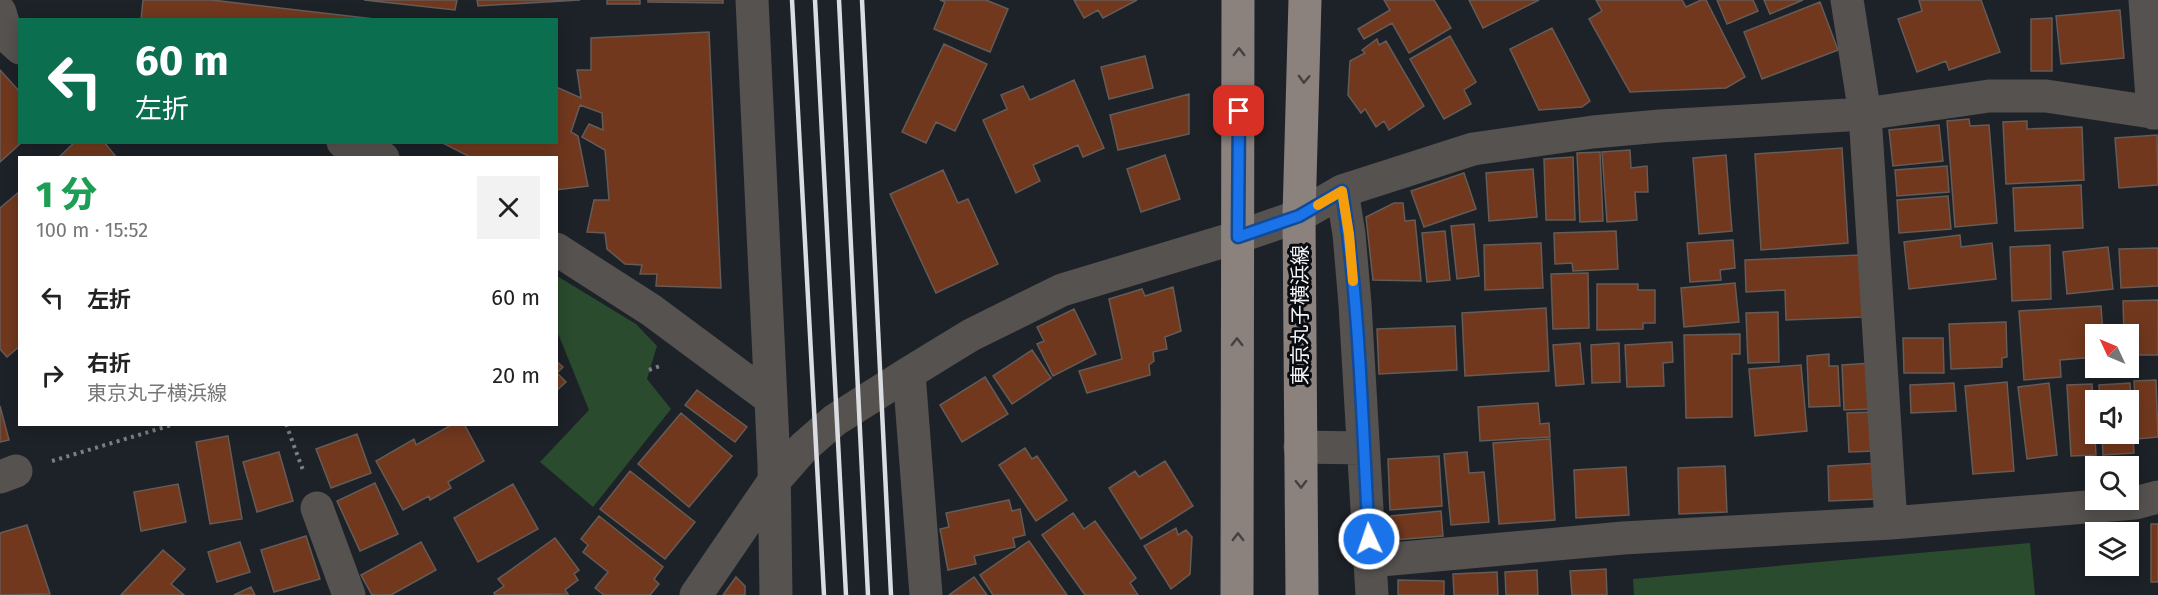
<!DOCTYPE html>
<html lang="ja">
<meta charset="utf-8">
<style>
:root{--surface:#fff;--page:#f2f2f2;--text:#222;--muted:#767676}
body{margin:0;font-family:"Fira Sans","Noto Sans JP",sans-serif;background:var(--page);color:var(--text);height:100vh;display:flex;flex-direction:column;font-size:22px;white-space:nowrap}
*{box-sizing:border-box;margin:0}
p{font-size:20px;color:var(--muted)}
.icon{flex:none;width:33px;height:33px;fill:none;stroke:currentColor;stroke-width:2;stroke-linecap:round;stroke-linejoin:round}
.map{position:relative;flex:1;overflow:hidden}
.sheet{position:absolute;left:18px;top:156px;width:540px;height:270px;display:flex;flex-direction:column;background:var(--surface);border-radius:0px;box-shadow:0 3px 15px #0003}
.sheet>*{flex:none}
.guide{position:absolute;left:18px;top:18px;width:540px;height:126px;border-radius:0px;box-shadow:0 3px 15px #0003;background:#0b6e4f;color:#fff;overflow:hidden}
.needle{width:39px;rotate:314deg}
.fabs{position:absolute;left:2085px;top:324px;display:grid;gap:12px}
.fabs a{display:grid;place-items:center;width:54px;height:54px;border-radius:0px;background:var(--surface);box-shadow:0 3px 15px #0003;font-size:30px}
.pin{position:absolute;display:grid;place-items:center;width:51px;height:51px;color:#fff;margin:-26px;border-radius:12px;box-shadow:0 3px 9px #0006}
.me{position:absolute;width:66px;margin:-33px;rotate:357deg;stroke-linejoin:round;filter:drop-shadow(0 0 4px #0008)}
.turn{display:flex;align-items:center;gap:21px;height:126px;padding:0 18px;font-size:27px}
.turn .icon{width:78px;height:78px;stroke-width:2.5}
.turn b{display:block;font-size:42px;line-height:51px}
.round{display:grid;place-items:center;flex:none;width:63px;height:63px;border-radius:0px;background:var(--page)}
.overview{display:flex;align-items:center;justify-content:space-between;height:102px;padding:0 18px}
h1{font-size:36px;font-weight:800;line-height:45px;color:#1e9e55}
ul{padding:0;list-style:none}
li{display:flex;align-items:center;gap:18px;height:78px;padding:0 18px}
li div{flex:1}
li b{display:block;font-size:22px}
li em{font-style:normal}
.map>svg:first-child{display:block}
.green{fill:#2a4b2d}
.building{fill:#71381e;stroke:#655b57;stroke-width:1.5}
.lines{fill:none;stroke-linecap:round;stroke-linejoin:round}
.path{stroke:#7b7f84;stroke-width:4;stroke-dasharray:3 4.5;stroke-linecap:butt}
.minor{stroke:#565250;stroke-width:33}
.major{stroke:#8b827e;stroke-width:33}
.rail{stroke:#dadde2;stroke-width:4.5}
.oneway{stroke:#444140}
.route-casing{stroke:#114b97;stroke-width:15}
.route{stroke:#1a73e8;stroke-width:10}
.slow{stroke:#f59e0b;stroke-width:10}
.labels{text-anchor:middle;stroke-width:6;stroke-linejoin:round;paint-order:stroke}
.street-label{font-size:20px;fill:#f1f4f9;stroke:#090b0e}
</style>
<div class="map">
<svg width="2158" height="595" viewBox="0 0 2158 595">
<rect width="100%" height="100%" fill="#1d2228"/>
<!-- green -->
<path class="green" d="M 557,276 L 636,324 L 657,346 L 647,379 L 671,409 L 593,507 L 540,462 L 589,410 L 557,331 Z
M 2030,543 L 2035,595 L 1634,595 L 1633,579 Z"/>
<!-- building -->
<path class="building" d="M 143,0 L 212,0 L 383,20 L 141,20 Z
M 364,0 L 457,0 L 455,10 Z
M 477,0 L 580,0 L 478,6 Z
M 607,0 L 640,0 L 640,4 L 607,4 Z
M 648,0 L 723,0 L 723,3 L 648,2 Z
M 940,0 L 986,0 L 1008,9 L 990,52 L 934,29 L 945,2 Z
M 1074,0 L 1137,0 L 1103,18 L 1098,10 L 1084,18 Z
M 1384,0 L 1434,0 L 1451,28 L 1409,53 L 1392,23 L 1364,39 L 1358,29 L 1390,10 Z
M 1469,0 L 1539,0 L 1483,28 Z
M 1596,0 L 1682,0 L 1686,7 L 1701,0 L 1706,0 L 1745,77 L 1726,88 L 1630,92 L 1589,19 L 1602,11 Z
M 1717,0 L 1753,0 L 1758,11 L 1727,24 Z
M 1764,0 L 1803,0 L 1770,14 Z
M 1919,0 L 1981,0 L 2000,52 L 1949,70 L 1946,61 L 1917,72 L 1898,19 L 1922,11 Z
M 1820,2 L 1838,50 L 1762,79 L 1744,32 Z
M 2120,10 L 2124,58 L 2061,64 L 2056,16 Z
M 2052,18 L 2052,71 L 2031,71 L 2031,19 Z
M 1552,28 L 1590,101 L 1582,107 L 1539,110 L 1510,49 Z
M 709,32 L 721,288 L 656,286 L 657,274 L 640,274 L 642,265 L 625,264 L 607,249 L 605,233 L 587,232 L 594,200 L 609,200 L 605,150 L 582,137 L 589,124 L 603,130 L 602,113 L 580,105 L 571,132 L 578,136 L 588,186 L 556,190 L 556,158 L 472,158 L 441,142 L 556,142 L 556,87 L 581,98 L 577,70 L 591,70 L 591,38 Z
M 1450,36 L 1476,82 L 1464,90 L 1471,104 L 1444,119 L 1410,59 Z
M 1377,39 L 1379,45 L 1386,41 L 1424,106 L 1389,130 L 1384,121 L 1376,127 L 1365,109 L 1361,113 L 1348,95 L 1350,61 L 1365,53 L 1362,50 Z
M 944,44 L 987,64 L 955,131 L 936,122 L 926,143 L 902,132 Z
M 1145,56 L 1153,88 L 1109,99 L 1101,67 Z
M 0,70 L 20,92 L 20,142 L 22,142 L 0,162 Z
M 1074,80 L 1104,148 L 1083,157 L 1078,145 L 1033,165 L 1040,181 L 1016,193 L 983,120 L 1007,109 L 1001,95 L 1023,86 L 1030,100 Z
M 1189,94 L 1189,134 L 1118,150 L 1110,115 Z
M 1969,119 L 1970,126 L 1989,125 L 1997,223 L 1955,227 L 1947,121 Z
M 2027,121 L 2027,129 L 2082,127 L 2084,180 L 2006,184 L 2003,122 Z
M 1939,125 L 1943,161 L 1893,166 L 1889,130 Z
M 2157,135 L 2158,185 L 2119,188 L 2115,138 Z
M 75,142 L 104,142 L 117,158 L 58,158 Z
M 1842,148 L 1848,243 L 1761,250 L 1755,154 Z
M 1630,150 L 1631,168 L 1647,166 L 1648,192 L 1635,192 L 1637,220 L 1607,222 L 1602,152 Z
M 1600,152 L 1603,221 L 1580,222 L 1577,153 Z
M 1165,155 L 1180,199 L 1141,212 L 1127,169 Z
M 1726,155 L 1732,231 L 1699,234 L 1693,158 Z
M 1573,157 L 1575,220 L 1546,220 L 1544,159 Z
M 1947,166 L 1949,192 L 1897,196 L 1895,170 Z
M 1533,169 L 1537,217 L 1489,221 L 1486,173 Z
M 943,170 L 958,203 L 968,199 L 998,264 L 936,293 L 890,194 Z
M 1464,173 L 1476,209 L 1424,227 L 1411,191 Z
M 2081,185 L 2083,228 L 2015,231 L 2013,188 Z
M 20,191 L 20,346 L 7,357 L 0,349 L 0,208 Z
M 1948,196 L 1951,229 L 1899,233 L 1897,200 Z
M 1394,203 L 1403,203 L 1405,221 L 1415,220 L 1421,281 L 1373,280 L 1366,217 Z
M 1474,224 L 1479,276 L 1457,279 L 1451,226 Z
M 1445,231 L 1450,280 L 1427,282 L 1422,233 Z
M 1616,231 L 1618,269 L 1573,271 L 1572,263 L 1555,264 L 1554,233 Z
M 1960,235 L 1961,247 L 1992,243 L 1996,279 L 1909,289 L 1904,242 Z
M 1733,240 L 1735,268 L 1720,270 L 1721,280 L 1690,282 L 1687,243 Z
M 1541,243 L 1543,288 L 1485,290 L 1484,245 Z
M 2050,245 L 2051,299 L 2012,301 L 2010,247 Z
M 2108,247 L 2113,289 L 2067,294 L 2063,252 Z
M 2158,248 L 2158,286 L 2121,288 L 2119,249 Z
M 1860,255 L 1863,317 L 1786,320 L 1785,290 L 1746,292 L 1745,260 Z
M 1588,273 L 1589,328 L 1553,329 L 1551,274 Z
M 1735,283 L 1739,322 L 1684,327 L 1681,288 Z
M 1597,284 L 1638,284 L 1638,290 L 1655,290 L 1655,323 L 1643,323 L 1643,329 L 1597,330 Z
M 1173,287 L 1181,331 L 1165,337 L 1167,349 L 1153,352 L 1154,361 L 1149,365 L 1150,375 L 1087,393 L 1079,371 L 1122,359 L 1109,299 L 1142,289 L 1145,296 Z
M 2158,300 L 2158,355 L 2128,355 L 2128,334 L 2124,334 L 2123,301 Z
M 2101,306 L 2103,334 L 2096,334 L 2096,357 L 2060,360 L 2061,377 L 2024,380 L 2019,311 Z
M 1546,308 L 1549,371 L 1465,376 L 1462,313 Z
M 1074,309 L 1096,354 L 1053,376 L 1037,344 L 1044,341 L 1037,327 Z
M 1778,312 L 1779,362 L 1748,363 L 1746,313 Z
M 2006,322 L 2007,357 L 2002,358 L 2002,367 L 1951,369 L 1949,324 Z
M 1455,326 L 1457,370 L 1379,374 L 1377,329 Z
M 1740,334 L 1740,354 L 1732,354 L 1732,417 L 1686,418 L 1684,335 Z
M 1903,338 L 1943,338 L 1944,373 L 1904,373 Z
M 1672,342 L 1673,362 L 1663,363 L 1664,386 L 1627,387 L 1625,345 Z
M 1580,343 L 1584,384 L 1556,386 L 1553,345 Z
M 1619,343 L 1620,382 L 1592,383 L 1591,345 Z
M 1032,350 L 1051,378 L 1012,404 L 993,376 Z
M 1829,354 L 1829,366 L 1838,366 L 1840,406 L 1809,407 L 1807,356 Z
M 556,361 L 563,367 L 557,373 L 566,382 L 556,391 Z
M 1872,363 L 1875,409 L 1844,410 L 1842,365 Z
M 1801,365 L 1807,431 L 1755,436 L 1749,369 Z
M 985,377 L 1008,414 L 962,442 L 940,405 Z
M 2156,380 L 2158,437 L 2137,439 L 2134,381 Z
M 2007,382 L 2014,471 L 1973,474 L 1965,386 Z
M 1954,383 L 1956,411 L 1911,413 L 1910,385 Z
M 2049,383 L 2057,455 L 2027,459 L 2018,387 Z
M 2130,383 L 2134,453 L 2103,455 L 2102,434 L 2128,434 L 2128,400 L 2100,400 L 2099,385 Z
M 2092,384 L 2096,455 L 2071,456 L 2067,385 Z
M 697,390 L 747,427 L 735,442 L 685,405 Z
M 1538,403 L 1540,424 L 1549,423 L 1550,437 L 1480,441 L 1478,407 Z
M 0,406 L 9,440 L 0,442 Z
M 1874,412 L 1875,451 L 1849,452 L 1847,413 Z
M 681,413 L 732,456 L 689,507 L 638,464 Z
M 453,424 L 464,424 L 484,461 L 448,482 L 451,488 L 430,500 L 429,496 L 403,510 L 376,461 L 414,439 L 416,445 Z
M 357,434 L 371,473 L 331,488 L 316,449 Z
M 228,436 L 242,519 L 210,524 L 196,442 Z
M 1550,439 L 1555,520 L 1499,524 L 1493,443 Z
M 1025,448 L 1032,459 L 1037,456 L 1067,500 L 1036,521 L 999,465 Z
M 279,452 L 293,501 L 257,512 L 243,462 Z
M 1467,452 L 1469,473 L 1484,472 L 1489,522 L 1451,525 L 1444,454 Z
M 1439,456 L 1442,506 L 1390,510 L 1388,459 Z
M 1165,461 L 1193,506 L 1141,539 L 1109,488 L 1135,471 L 1139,477 Z
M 1878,463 L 1880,499 L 1829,501 L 1828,466 Z
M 1725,466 L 1727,512 L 1679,514 L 1678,468 Z
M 1626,467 L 1629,515 L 1576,518 L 1574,470 Z
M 630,471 L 695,522 L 665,559 L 600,509 Z
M 375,483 L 398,534 L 360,551 L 337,501 Z
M 178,484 L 186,522 L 141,531 L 134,492 Z
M 513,484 L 538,529 L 478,562 L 454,518 Z
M 1009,500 L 1012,511 L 1020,509 L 1025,535 L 1013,538 L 1015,547 L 974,556 L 976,564 L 948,570 L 940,529 L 949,527 L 946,513 Z
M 1441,511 L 1443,536 L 1393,540 L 1391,516 Z
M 1073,513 L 1084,529 L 1095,521 L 1136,578 L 1130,583 L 1138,595 L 1085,595 L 1042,535 Z
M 599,516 L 663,567 L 654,579 L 659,584 L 650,595 L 604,595 L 595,588 L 608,572 L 583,552 L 588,545 L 581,539 Z
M 2151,524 L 2158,524 L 2158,582 L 2151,582 Z
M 27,525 L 50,594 L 0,595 L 0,533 Z
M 1176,528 L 1178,535 L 1186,530 L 1192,537 L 1190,574 L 1171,589 L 1144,546 Z
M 306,536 L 320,579 L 274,592 L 261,550 Z
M 555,538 L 579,570 L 574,574 L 578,580 L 565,590 L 568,594 L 495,595 L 494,593 L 504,586 L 498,579 Z
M 1029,541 L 1067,595 L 993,595 L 980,575 Z
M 240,542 L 250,572 L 217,582 L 208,552 Z
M 421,542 L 436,570 L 391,595 L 372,595 L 361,575 Z
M 163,550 L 185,569 L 171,584 L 184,595 L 121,595 Z
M 1606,569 L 1607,595 L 1572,595 L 1570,571 Z
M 1537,570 L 1538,595 L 1506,595 L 1505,572 Z
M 1497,572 L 1498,595 L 1454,595 L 1453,574 Z
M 736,577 L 745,586 L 745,595 L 723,595 Z
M 974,577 L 987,595 L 949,595 Z
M 1398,580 L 1444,581 L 1444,595 L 1398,595 Z
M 251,587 L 255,595 L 234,595 Z"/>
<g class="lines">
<!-- path -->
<path class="path" d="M 649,370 L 663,365
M 286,424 L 304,473
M 52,461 L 175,424"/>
<!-- minor -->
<path class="minor" d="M 752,0 L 774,464 L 776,595
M 1847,0 L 1865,114 L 1891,523
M 2145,0 L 2153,113
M 0,12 L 7,36 L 20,48
M 343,142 L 383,158
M 1342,191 L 1349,234 L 1355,304 L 1372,595
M 556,249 L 651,310 L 771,399
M 909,373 L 926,595
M 1300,447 L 1363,448
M 0,477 L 16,471
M 317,508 L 349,595
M 1370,561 L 1623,538 L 1891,523 L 2135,503 L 2158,497
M 696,595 L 774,481 L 804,447 L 835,420 L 909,373 L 971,335 L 1062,290 L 1238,237 L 1299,216 L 1342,191 L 1473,149 L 1593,132 L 1660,126 L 1865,114 L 1989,96 L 2046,96 L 2158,113"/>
<!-- major -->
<path class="major" d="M 1237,595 L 1238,0
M 1302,595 L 1299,216 L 1305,0"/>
<!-- rail -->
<path class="rail" d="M 792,0 L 824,595
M 815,0 L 846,595
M 839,0 L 868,595
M 862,0 L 891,595"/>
</g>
<!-- one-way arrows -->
<defs><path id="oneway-chevron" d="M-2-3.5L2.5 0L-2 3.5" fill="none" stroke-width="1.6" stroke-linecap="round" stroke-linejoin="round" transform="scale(1.5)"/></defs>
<g class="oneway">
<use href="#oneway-chevron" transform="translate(1239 52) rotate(-90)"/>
<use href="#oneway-chevron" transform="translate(1304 79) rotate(92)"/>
<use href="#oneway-chevron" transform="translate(1237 342) rotate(-90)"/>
<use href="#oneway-chevron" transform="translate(1301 484) rotate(89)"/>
<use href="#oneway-chevron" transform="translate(1238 537) rotate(-90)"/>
</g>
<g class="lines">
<!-- route casing -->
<g class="route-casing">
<path id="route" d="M 1239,111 L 1238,237 L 1299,216 L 1342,191 C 1360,306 1362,423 1369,539"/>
</g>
<!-- route -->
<use href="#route" class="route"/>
<!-- slow -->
<path class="slow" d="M 1318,205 L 1342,191 L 1349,234 L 1353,281"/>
</g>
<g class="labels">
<!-- street labels -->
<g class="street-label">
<text transform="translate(1300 315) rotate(-90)" y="7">東京丸子横浜線</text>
</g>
</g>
</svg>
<div class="fabs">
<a><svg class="needle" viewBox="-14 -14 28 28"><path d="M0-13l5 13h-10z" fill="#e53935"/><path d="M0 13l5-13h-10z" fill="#767676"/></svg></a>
<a><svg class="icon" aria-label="sound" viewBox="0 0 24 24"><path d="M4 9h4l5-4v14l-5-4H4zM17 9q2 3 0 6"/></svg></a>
<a><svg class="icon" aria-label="search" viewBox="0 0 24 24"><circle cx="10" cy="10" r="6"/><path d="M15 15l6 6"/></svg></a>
<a><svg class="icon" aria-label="layers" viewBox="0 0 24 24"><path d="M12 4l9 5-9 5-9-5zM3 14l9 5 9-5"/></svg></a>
</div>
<div class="pin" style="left:1239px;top:111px;background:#d93025"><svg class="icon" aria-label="arrive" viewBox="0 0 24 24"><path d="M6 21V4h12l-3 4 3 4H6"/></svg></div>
<svg class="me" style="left:1369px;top:539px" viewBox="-20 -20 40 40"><circle r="17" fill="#1a73e8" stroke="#fff" stroke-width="3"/><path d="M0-11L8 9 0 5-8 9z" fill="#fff"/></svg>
<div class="guide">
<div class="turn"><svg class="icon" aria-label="left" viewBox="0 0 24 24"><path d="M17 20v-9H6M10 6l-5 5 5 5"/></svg><div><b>60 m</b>左折</div></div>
</div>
<section class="sheet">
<div class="overview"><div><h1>1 分</h1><p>100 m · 15:52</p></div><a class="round"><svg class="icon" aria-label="close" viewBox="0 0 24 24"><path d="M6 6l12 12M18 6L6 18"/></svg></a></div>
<ul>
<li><svg class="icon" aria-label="left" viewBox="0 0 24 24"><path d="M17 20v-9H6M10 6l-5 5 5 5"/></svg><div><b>左折</b></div><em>60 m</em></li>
<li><svg class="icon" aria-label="right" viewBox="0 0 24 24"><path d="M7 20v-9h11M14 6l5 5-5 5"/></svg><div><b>右折</b><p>東京丸子横浜線</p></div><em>20 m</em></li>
</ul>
</section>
</div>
